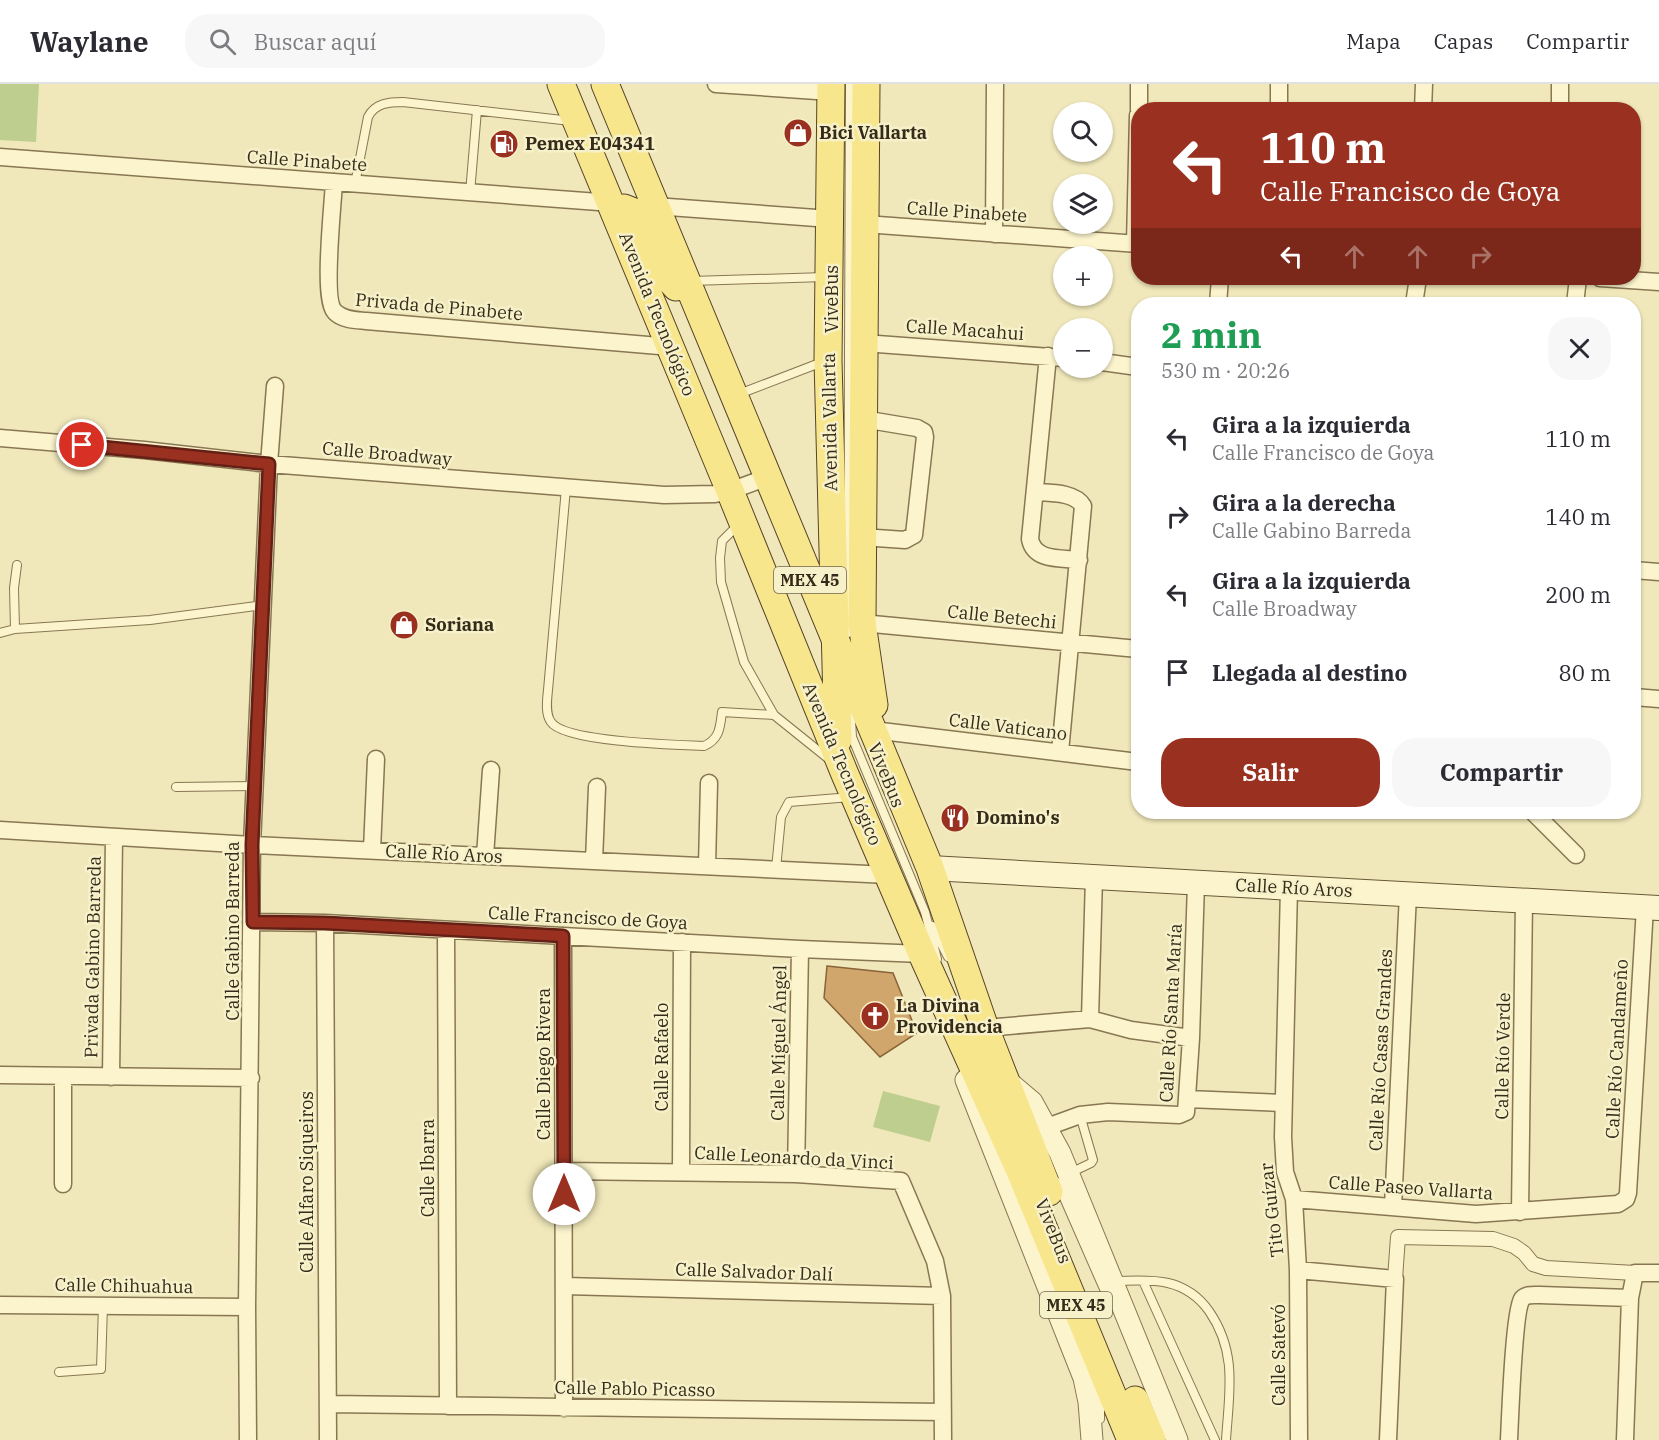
<!DOCTYPE html>
<html lang="es">
<meta charset="utf-8">
<style>
:root{--surface:#fff;--page:#f7f7f7;--text:#2b2b33;--muted:#7c7c81;--line:#e1e1e2;--accent:#9a3120}
body{margin:0;font-family:"IBM Plex Serif",serif;background:var(--page);color:var(--text);height:100vh;display:flex;flex-direction:column;font-size:22px;white-space:nowrap}
*{box-sizing:border-box;margin:0}
p{font-size:20px;color:var(--muted)}
.icon{flex:none;width:33px;height:33px;fill:none;stroke:currentColor;stroke-width:2;stroke-linecap:round;stroke-linejoin:round}
.map{position:relative;flex:1;overflow:hidden}
.side{position:absolute;left:1131px;top:213px;width:510px;height:522px;display:flex;flex-direction:column;background:var(--surface);border-radius:24px;box-shadow:0 2px 4px #0004}
.side>*{flex:none}
.guide{position:absolute;left:1131px;top:18px;width:510px;height:183px;border-radius:24px;box-shadow:0 2px 4px #0004;background:#9a3120;color:#fff;overflow:hidden}
.buttons{position:absolute;left:1053px;top:18px;display:grid;gap:12px}
.buttons a{display:grid;place-items:center;width:60px;height:60px;border-radius:50%;background:var(--surface);box-shadow:0 2px 4px #0004;font-size:30px}
.pin{position:absolute;display:grid;place-items:center;width:51px;height:51px;color:#fff;margin:-26px;border:3px solid #fff;border-radius:50%;box-shadow:0 2px 6px #0007}
.me{position:absolute;width:66px;margin:-33px;rotate:0deg;stroke-linejoin:round;filter:drop-shadow(0 0 4px #0008)}
.turn{display:flex;align-items:center;gap:21px;height:126px;padding:0 30px;font-size:27px}
.turn .icon{width:78px;height:78px;stroke-width:2.5}
.turn b{display:block;font-size:42px;line-height:51px}
.lanes{display:flex;align-items:center;height:57px;padding:0 30px;background:#0003;justify-content:center;gap:30px;direction:ltr}
.lanes .off{opacity:.35}
.round{display:grid;place-items:center;flex:none;width:63px;height:63px;border-radius:24px;background:var(--page)}
.head{display:flex;align-items:center;justify-content:space-between;height:102px;padding:0 30px}
h1{font-size:36px;font-weight:800;line-height:45px;color:#1e9e55}
.cta{display:flex;gap:12px;margin-top:auto;padding:12px 30px}
.cta a{flex:1;height:69px;border-radius:24px;background:var(--accent);color:#fff;font-size:24px;font-weight:800;line-height:69px;text-align:center}
.cta a+a{background:var(--page);color:var(--text)}
ul{padding:0;list-style:none}
li{display:flex;align-items:center;gap:18px;height:78px;padding:0 30px}
li div{flex:1}
li b{display:block;font-size:22px}
li em{font-style:normal}
header{display:flex;align-items:center;gap:36px;box-sizing:border-box;height:84px;padding:0 30px;background:var(--surface);border-bottom:2px solid var(--line)}
header strong{font-size:28px}
nav{display:flex;gap:33px;margin-inline-start:auto;font-size:21px}
.search{width:420px;height:54px;background:var(--page);display:flex;align-items:center;gap:15px;box-sizing:border-box;padding:0 21px;border-radius:24px;color:var(--muted);font-size:22px}
.map>svg:first-child{display:block}
.green{fill:#bdce8e}
.building{fill:#d1a66d;stroke:#886438;stroke-width:1.5}
.lines{fill:none;stroke-linecap:round;stroke-linejoin:round}
.service-casing{stroke:#887753;stroke-width:10}
.pedestrian-casing{stroke:#887753;stroke-width:16}
.minor-casing{stroke:#887753;stroke-width:19}
.tertiary-casing{stroke:#887753;stroke-width:23}
.secondary-casing{stroke:#695837;stroke-width:26}
.primary-casing{stroke:#554429;stroke-width:29}
.service{stroke:#fbf4cd;stroke-width:8}
.pedestrian{stroke:#fbf4cd;stroke-width:14}
.minor{stroke:#fbf4cd;stroke-width:16}
.tertiary{stroke:#fbf4cd;stroke-width:21}
.secondary{stroke:#fbf4cd;stroke-width:24}
.primary{stroke:#f8e68d;stroke-width:27}
.route-casing{stroke:#642015;stroke-width:15}
.route{stroke:#9a3120;stroke-width:10}
.labels{text-anchor:middle;stroke-width:5;stroke-linejoin:round;paint-order:stroke}
.shield{fill:#f7f1ca;stroke:#70664f;stroke-width:1.5}
.shield-label{font-size:16px;font-weight:bold;fill:#362b1a}
.poi-label{font-size:18px;font-weight:bold;fill:#362b1a;stroke:#f7f1ca;text-anchor:start}
.street-label{font-size:18px;fill:#362b1a;stroke:#f7f1ca}
</style>
<header>
<strong>Waylane</strong>
<div class="search"><svg class="icon" aria-label="search" viewBox="0 0 24 24"><circle cx="10" cy="10" r="6"/><path d="M15 15l6 6"/></svg>Buscar aquí</div>
<nav><a>Mapa</a><a>Capas</a><a>Compartir</a></nav>
</header>
<div class="map">
<svg width="1659" height="1356" viewBox="0 0 1659 1356">
<rect width="100%" height="100%" fill="#f0e8ba"/>
<!-- green -->
<path class="green" d="M 0,0 L 39,0 L 36,58 L 0,56 Z
M 883,1007 L 940,1022 L 930,1058 L 873,1043 Z"/>
<!-- building -->
<path class="building" d="M 827,882 L 893,889 L 917,949 L 880,973 L 824,914 Z"/>
<g class="lines">
<!-- service casing -->
<g class="service-casing">
<path id="service" d="M 355,100 L 368,33 C 375,19 389,18 403,18 L 571,37
M 470,109 L 477,26
M 691,197 L 825,193
M 739,310 L 825,277
M 566,404 L 548,606 C 547,616 545,630 551,638 C 564,658 678,661 704,662 C 720,655 720,643 722,628 L 774,631
M 739,440 L 722,457 L 720,474 L 721,498 L 744,578 L 774,631 L 830,676
M 15,545 L 14,504 L 17,481
M 0,549 L 15,545 L 150,536 L 263,521
M 848,549 L 850,0
M 850,619 L 852,653 L 925,828 L 937,875
M 176,703 L 255,702
M 776,785 L 781,733 L 789,718 L 851,713
M 932,842 L 948,873
M 1068,1090 L 1091,1079 L 1093,1076 L 1080,1031
M 1057,1098 L 1111,1221
M 1113,1197 C 1131,1197 1150,1195 1168,1199 C 1185,1203 1199,1213 1209,1227 C 1238,1269 1229,1309 1226,1356
M 1143,1197 L 1215,1356
M 59,1288 L 101,1285 L 103,1221
M 1095,1303 L 1100,1317 L 1100,1335"/>
</g>
<!-- pedestrian casing -->
<g class="pedestrian-casing">
<path id="pedestrian" d="M 1395,1195 L 1398,1153 L 1493,1155 L 1514,1162 L 1524,1169 L 1533,1180 L 1546,1184 L 1635,1189"/>
</g>
<!-- minor casing -->
<g class="minor-casing">
<path id="minor" d="M 716,0 L 831,8
M 1279,0 L 1279,26
M 1139,26 L 1139,0
M 1423,26 L 1424,0
M 1560,26 L 1560,0
M 0,73 L 612,119
M 334,98 C 333,120 322,216 335,228 C 343,236 356,236 366,237 L 671,263
M 655,122 L 830,135
M 865,140 L 1138,160
M 994,150 L 995,0
M 1135,160 L 1138,31
M 1600,194 L 1659,198
M 1218,220 L 1220,194
M 1414,220 L 1418,194
M 1575,220 L 1578,194
M 864,259 L 1064,274
M 1048,272 L 1030,455 C 1034,477 1060,474 1079,476
M 1102,278 L 1138,283
M 0,354 L 144,366 L 269,380 L 664,411 L 715,410 L 730,407 L 768,393
M 1035,408 C 1050,409 1075,408 1083,422 L 1060,668
M 862,453 L 905,456 L 914,451 L 925,353 L 924,348 L 917,344 L 863,335
M 1634,486 L 1659,488
M 862,539 L 1138,565
M 1634,613 L 1659,615
M 873,646 L 1138,678
M 1533,728 L 1576,771
M 0,746 L 252,761 L 889,791
M 372,766 L 376,675
M 485,772 L 491,686
M 594,777 L 597,703
M 707,782 L 709,699
M 1289,804 L 1283,1053 L 1285,1088 L 1294,1115 L 1298,1186 L 1299,1356
M 253,838 L 325,839 L 800,865 L 922,870
M 325,839 L 328,1356
M 446,846 L 448,1322
M 563,852 L 564,1324
M 1090,935 L 1094,793
M 985,944 L 1090,935 L 1131,946 L 1191,954
M 0,991 L 251,994
M 111,993 L 114,753
M 1188,1015 L 1283,1019
M 1047,1043 L 1080,1031 L 1108,1028 L 1179,1031 L 1186,1028 L 1191,954 L 1196,799
M 564,1087 L 796,1090 L 901,1097 L 935,1177 L 942,1212 L 943,1356
M 681,1088 L 682,858
M 796,1090 L 800,865
M 63,1100 L 63,992
M 1294,1115 L 1476,1130 L 1618,1120 L 1626,1115 L 1628,1109 L 1645,823
M 1393,1123 L 1408,810
M 1520,1128 L 1524,816
M 1298,1186 L 1395,1195 L 1388,1356
M 565,1202 L 942,1212
M 0,1221 L 247,1223
M 328,1320 L 943,1328
M 248,1356 L 247,1223 L 252,761 L 269,380 L 275,302
M 1509,1356 C 1510,1335 1514,1226 1522,1215 C 1526,1210 1533,1211 1540,1211 L 1630,1214
M 1625,1356 L 1630,1214 L 1635,1189 L 1659,1189"/>
</g>
<!-- tertiary casing -->
<g class="tertiary-casing">
<path id="tertiary" d="M 966,996 L 1084,1294 L 1089,1318 L 1092,1356
M 1006,996 L 1032,1018 L 1060,1069 L 1177,1356"/>
</g>
<!-- secondary casing -->
<g class="secondary-casing">
<path id="secondary" d="M 930,784 L 1659,824"/>
</g>
<!-- primary casing -->
<g class="primary-casing">
<path id="primary" d="M 561,0 L 730,407 L 844,688 L 922,870 L 1020,1087 L 1131,1356
M 605,0 L 930,784 L 985,944 L 1049,1108
M 831,0 L 828,276 L 838,656
M 866,0 L 862,539 L 874,621
M 624,124 L 634,128 L 663,188 L 676,203
M 1135,1316 L 1152,1356"/>
</g>
<!-- service -->
<use href="#service" class="service"/>
<!-- pedestrian -->
<use href="#pedestrian" class="pedestrian"/>
<!-- minor -->
<use href="#minor" class="minor"/>
<!-- tertiary -->
<use href="#tertiary" class="tertiary"/>
<!-- secondary -->
<use href="#secondary" class="secondary"/>
<!-- primary -->
<use href="#primary" class="primary"/>
</g>
<g class="lines">
<!-- route casing -->
<g class="route-casing">
<path id="route" d="M 82,361 L 269,380 L 252,761 L 253,838 L 325,839 L 563,852 L 564,1110"/>
</g>
<!-- route -->
<use href="#route" class="route"/>
</g>
<!-- icons -->
<defs>
<g id="shop-disc" transform="scale(1.5)"><circle r="9.5" fill="#9a3120" stroke="#f7f1ca"/><path d="M-5-2.5h2.3a2.7 3.5 0 0 1 5.4 0H5L5.5 6h-11ZM-1.5-2.5h3a1.5 2.3 0 0 0-3 0Z" fill="#fff"/></g>
<g id="fuel-disc" transform="scale(1.5)"><circle r="9.5" fill="#9a3120" stroke="#f7f1ca"/><path d="M-5.5-6h7V0h2V4h1.3V-2.5L3-4.5l.8-.8L6-3V5H2.5V1h-1V6h-7ZM-4.2-4.7v3.2H.2V-4.7Z" fill="#fff"/></g>
<g id="restaurant-disc" transform="scale(1.5)"><circle r="9.5" fill="#9a3120" stroke="#f7f1ca"/><path d="M-5-6h1v4h1v-4h1v4h1v-4h1v5L-1.5 .5V6h-2V.5L-5-1ZM5-6V6H3V1.5H1.5Q1.5-4 5-6Z" fill="#fff"/></g>
<g id="church-disc" transform="scale(1.5)"><circle r="9.5" fill="#9a3120" stroke="#f7f1ca"/><path d="M-1.2-6h2.4v3.5h3.3v2.4h-3.3V6h-2.4V-.1h-3.3v-2.4h3.3Z" fill="#fff"/></g>
</defs>
<g fill-rule="evenodd">
<use href="#shop-disc" x="798" y="49"/>
<use href="#fuel-disc" x="504" y="60"/>
<use href="#shop-disc" x="404" y="541"/>
<use href="#restaurant-disc" x="955" y="734"/>
<use href="#church-disc" x="875" y="932"/>
</g>
<g class="labels">
<!-- shield labels -->
<g class="shield">
<rect x="774" y="483" width="72" height="26" rx="4.5"/>
<rect x="1040" y="1208" width="72" height="26" rx="4.5"/>
</g>
<g class="shield-label">
<text x="810" y="502">MEX 45</text>
<text x="1076" y="1227">MEX 45</text>
</g>
<!-- poi labels -->
<g class="poi-label">
<text x="819" y="55">Bici Vallarta</text>
<text x="525" y="66">Pemex E04341</text>
<text x="425" y="547">Soriana</text>
<text x="976" y="740">Domino's</text>
<text x="896" y="928">La Divina<tspan x="896" dy="21">Providencia</tspan></text>
</g>
<!-- street labels -->
<g class="street-label">
<text transform="translate(307 77) rotate(4)" y="6">Calle Pinabete</text>
<text transform="translate(967 128) rotate(4)" y="6">Calle Pinabete</text>
<text transform="translate(832 215) rotate(-90)" y="6">ViveBus</text>
<text transform="translate(439 223) rotate(5)" y="6">Privada de Pinabete</text>
<text transform="translate(657 230) rotate(68)" y="6">Avenida Tecnológico</text>
<text transform="translate(965 246) rotate(4)" y="6">Calle Macahui</text>
<text transform="translate(830 338) rotate(-91)" y="6">Avenida Vallarta</text>
<text transform="translate(387 370) rotate(5)" y="6">Calle Broadway</text>
<text transform="translate(1002 533) rotate(6)" y="6">Calle Betechi</text>
<text transform="translate(1008 643) rotate(7)" y="6">Calle Vaticano</text>
<text transform="translate(842 680) rotate(67)" y="6">Avenida Tecnológico</text>
<text transform="translate(886 691) rotate(68)" y="6">ViveBus</text>
<text transform="translate(444 770) rotate(3)" y="6">Calle Río Aros</text>
<text transform="translate(1294 804) rotate(3)" y="6">Calle Río Aros</text>
<text transform="translate(588 834) rotate(3)" y="6">Calle Francisco de Goya</text>
<text transform="translate(233 847) rotate(-90)" y="6">Calle Gabino Barreda</text>
<text transform="translate(93 873) rotate(-89)" y="6">Privada Gabino Barreda</text>
<text transform="translate(1171 929) rotate(-87)" y="6">Calle Río Santa María</text>
<text transform="translate(779 959) rotate(-89)" y="6">Calle Miguel Ángel</text>
<text transform="translate(1617 965) rotate(-87)" y="6">Calle Río Candameño</text>
<text transform="translate(1381 966) rotate(-87)" y="6">Calle Río Casas Grandes</text>
<text transform="translate(1503 972) rotate(-89)" y="6">Calle Río Verde</text>
<text transform="translate(662 973) rotate(-90)" y="6">Calle Rafaelo</text>
<text transform="translate(544 980) rotate(-90)" y="6">Calle Diego Rivera</text>
<text transform="translate(794 1074) rotate(3)" y="6">Calle Leonardo da Vinci</text>
<text transform="translate(428 1084) rotate(-90)" y="6">Calle Ibarra</text>
<text transform="translate(307 1098) rotate(-90)" y="6">Calle Alfaro Siqueiros</text>
<text transform="translate(1411 1104) rotate(4)" y="6">Calle Paseo Vallarta</text>
<text transform="translate(1272 1126) rotate(-97)" y="6">Tito Guízar</text>
<text transform="translate(1053 1147) rotate(68)" y="6">ViveBus</text>
<text transform="translate(754 1188) rotate(2)" y="6">Calle Salvador Dalí</text>
<text transform="translate(124 1202) rotate(1)" y="6">Calle Chihuahua</text>
<text transform="translate(1279 1271) rotate(-90)" y="6">Calle Satevó</text>
<text transform="translate(635 1305) rotate(1)" y="6">Calle Pablo Picasso</text>
</g>
</g>
</svg>
<div class="buttons">
<a><svg class="icon" aria-label="search" viewBox="0 0 24 24"><circle cx="10" cy="10" r="6"/><path d="M15 15l6 6"/></svg></a>
<a><svg class="icon" aria-label="layers" viewBox="0 0 24 24"><path d="M12 4l9 5-9 5-9-5zM3 14l9 5 9-5"/></svg></a>
<a>+</a>
<a>−</a>
</div>
<div class="pin" style="left:82px;top:361px;background:#d93025"><svg class="icon" aria-label="arrive" viewBox="0 0 24 24"><path d="M6 21V4h12l-3 4 3 4H6"/></svg></div>
<svg class="me" style="left:564px;top:1110px" viewBox="-20 -20 40 40"><circle r="19" fill="#fff"/><path d="M0-13L10 11 0 6-10 11z" fill="#9a3120"/></svg>
<div class="guide">
<div class="turn"><svg class="icon" aria-label="left" viewBox="0 0 24 24"><path d="M17 20v-9H6M10 6l-5 5 5 5"/></svg><div><b>110 m</b>Calle Francisco de Goya</div></div>
<div class="lanes"><svg class="icon" aria-label="left" viewBox="0 0 24 24"><path d="M17 20v-9H6M10 6l-5 5 5 5"/></svg><svg class="icon off" aria-label="ahead" viewBox="0 0 24 24"><path d="M12 20V5M6 11l6-6 6 6"/></svg><svg class="icon off" aria-label="ahead" viewBox="0 0 24 24"><path d="M12 20V5M6 11l6-6 6 6"/></svg><svg class="icon off" aria-label="right" viewBox="0 0 24 24"><path d="M7 20v-9h11M14 6l5 5-5 5"/></svg></div>
</div>
<section class="side">
<div class="head"><div><h1>2 min</h1><p>530 m · 20:26</p></div><a class="round"><svg class="icon" aria-label="close" viewBox="0 0 24 24"><path d="M6 6l12 12M18 6L6 18"/></svg></a></div>
<ul>
<li><svg class="icon" aria-label="left" viewBox="0 0 24 24"><path d="M17 20v-9H6M10 6l-5 5 5 5"/></svg><div><b>Gira a la izquierda</b><p>Calle Francisco de Goya</p></div><em>110 m</em></li>
<li><svg class="icon" aria-label="right" viewBox="0 0 24 24"><path d="M7 20v-9h11M14 6l5 5-5 5"/></svg><div><b>Gira a la derecha</b><p>Calle Gabino Barreda</p></div><em>140 m</em></li>
<li><svg class="icon" aria-label="left" viewBox="0 0 24 24"><path d="M17 20v-9H6M10 6l-5 5 5 5"/></svg><div><b>Gira a la izquierda</b><p>Calle Broadway</p></div><em>200 m</em></li>
<li><svg class="icon" aria-label="arrive" viewBox="0 0 24 24"><path d="M6 21V4h12l-3 4 3 4H6"/></svg><div><b>Llegada al destino</b></div><em>80 m</em></li>
</ul>
<div class="cta"><a>Salir</a><a>Compartir</a></div>
</section>
</div>
